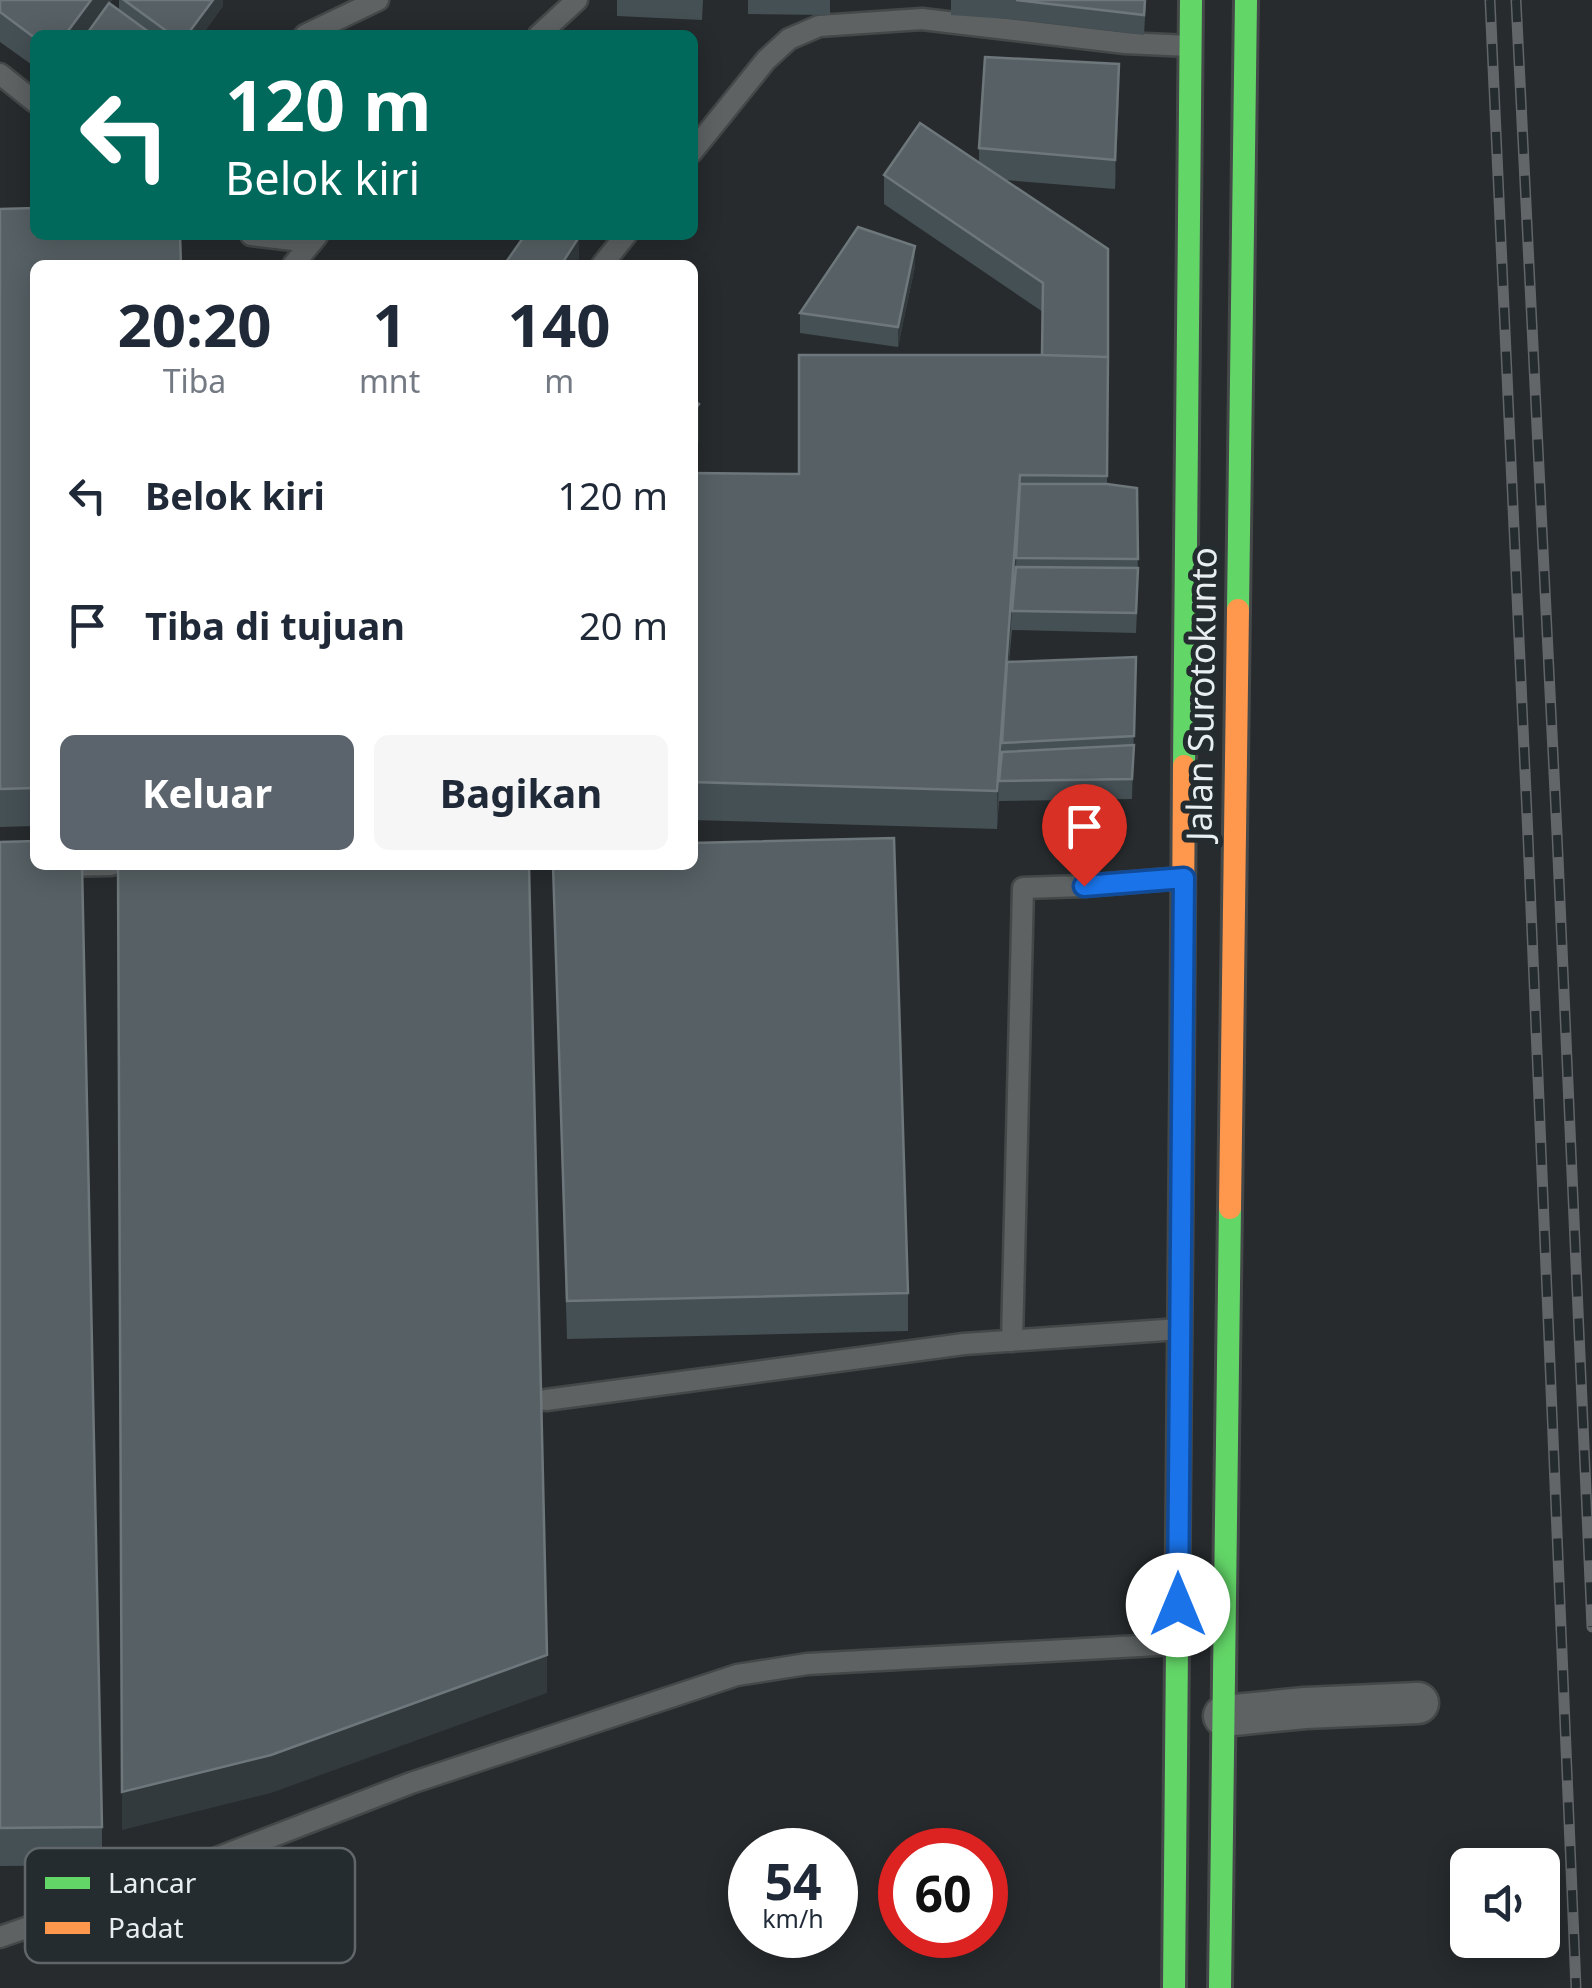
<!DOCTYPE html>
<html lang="id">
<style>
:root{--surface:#fff;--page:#f6f6f7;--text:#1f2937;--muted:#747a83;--accent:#5b636c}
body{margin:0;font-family:"Noto Sans",sans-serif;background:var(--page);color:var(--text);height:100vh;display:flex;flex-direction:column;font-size:38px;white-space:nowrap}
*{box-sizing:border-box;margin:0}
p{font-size:32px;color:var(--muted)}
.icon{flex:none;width:55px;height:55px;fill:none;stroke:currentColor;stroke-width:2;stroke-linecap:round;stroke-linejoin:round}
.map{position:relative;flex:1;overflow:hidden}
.panel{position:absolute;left:30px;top:260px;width:668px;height:610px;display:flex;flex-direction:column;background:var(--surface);border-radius:15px;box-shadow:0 5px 25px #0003}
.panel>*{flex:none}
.top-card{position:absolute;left:30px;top:30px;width:668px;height:210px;border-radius:15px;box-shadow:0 5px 25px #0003;background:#00695c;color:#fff;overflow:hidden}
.fabs{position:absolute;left:1450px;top:1848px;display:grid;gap:20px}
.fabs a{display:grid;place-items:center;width:110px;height:110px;border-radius:15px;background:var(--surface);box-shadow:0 5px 25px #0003;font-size:50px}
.speed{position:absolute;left:728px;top:1828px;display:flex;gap:20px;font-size:50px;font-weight:700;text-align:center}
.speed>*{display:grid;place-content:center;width:130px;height:130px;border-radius:50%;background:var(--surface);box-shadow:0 5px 25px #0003;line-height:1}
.speed small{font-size:25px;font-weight:400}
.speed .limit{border:15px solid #d22;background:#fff;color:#111}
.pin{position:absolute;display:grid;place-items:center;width:85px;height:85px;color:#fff;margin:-102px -42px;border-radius:50% 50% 50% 0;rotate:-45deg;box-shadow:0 0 10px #0007}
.pin .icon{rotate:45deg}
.me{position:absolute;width:110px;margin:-55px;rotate:0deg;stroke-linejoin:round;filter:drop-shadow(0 0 8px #0008)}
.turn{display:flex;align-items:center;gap:35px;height:210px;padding:0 30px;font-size:45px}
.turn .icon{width:130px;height:130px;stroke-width:2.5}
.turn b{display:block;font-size:70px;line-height:85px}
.eta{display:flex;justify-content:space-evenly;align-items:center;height:170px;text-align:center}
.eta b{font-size:60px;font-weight:700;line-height:70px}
.button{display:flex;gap:20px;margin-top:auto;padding:20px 30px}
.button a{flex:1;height:115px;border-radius:15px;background:var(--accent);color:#fff;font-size:40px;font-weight:700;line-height:115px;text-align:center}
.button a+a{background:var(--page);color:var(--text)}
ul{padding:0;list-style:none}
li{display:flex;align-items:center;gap:30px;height:130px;padding:0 30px}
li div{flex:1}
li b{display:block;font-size:38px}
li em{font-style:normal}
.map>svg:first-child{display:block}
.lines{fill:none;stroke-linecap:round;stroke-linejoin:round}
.lane-casing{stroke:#444849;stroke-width:25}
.street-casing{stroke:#444849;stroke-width:45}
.fast-casing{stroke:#444849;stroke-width:28}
.slow-casing{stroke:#444849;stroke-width:28}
.lane{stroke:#5e6263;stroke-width:20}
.street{stroke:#5e6263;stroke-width:40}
.fast{stroke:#63d668;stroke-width:22}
.slow{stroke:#ff974d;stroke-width:22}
.rail-casing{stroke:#636668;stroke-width:11}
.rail{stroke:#252c2f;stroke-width:8;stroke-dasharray:22;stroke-linecap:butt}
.wall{fill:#455055}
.shaded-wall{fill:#323a3e}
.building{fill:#576165;stroke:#6e777b;stroke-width:2.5}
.route-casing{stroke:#114b97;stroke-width:25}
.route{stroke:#1a73e8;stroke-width:18}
.labels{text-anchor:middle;stroke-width:10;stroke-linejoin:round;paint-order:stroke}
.street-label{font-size:35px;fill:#e9eef0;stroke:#252c2f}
.key{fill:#252c2f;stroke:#606669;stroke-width:2.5}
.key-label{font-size:28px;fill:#e9eef0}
</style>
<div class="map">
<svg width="1592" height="1988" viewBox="0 0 1592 1988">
<rect width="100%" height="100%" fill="#272b2d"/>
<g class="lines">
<!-- lane casing -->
<g class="lane-casing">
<path id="lane" d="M 305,35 L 378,0
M 539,35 L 577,0
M 0,74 L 35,102
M 692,152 L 766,60 L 789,39 L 819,26 L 922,19 L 1125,43 L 1189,46
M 251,235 L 310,242
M 293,265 L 317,236
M 602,265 L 626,235
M 58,866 L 111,865
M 1012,1341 L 1023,888 L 1084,886 L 1182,878
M 546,1400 L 964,1344 L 1180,1329
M 0,1937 L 126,1893 L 411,1783 L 737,1675 L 807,1664 L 1176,1644"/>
</g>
<!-- street casing -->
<g class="street-casing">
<path id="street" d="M 1224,1716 L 1305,1708 L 1418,1703"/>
</g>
<!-- fast casing -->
<g class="fast-casing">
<path id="fast" d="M 1238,610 L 1246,0
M 1184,766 L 1191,0
M 1174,1988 L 1182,1077
M 1220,1988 L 1230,1208"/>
</g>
<!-- slow casing -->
<g class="slow-casing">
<path id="slow" d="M 1182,1077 L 1184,766
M 1230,1208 L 1238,610"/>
</g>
<!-- lane -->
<use href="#lane" class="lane"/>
<!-- street -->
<use href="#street" class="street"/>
<!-- fast -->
<use href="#fast" class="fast"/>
<!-- slow -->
<use href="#slow" class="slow"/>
<!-- rail casing -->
<g class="rail-casing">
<path id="rail" d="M 1490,0 L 1528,837 L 1576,1988
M 1516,0 L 1557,834 L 1592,1627"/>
</g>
<!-- rail -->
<use href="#rail" class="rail"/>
</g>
<!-- wall -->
<path class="wall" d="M 0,0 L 112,0 L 110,3 L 119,10 L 119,0 L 223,0 L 223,6 L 202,35 L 35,35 L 35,67 L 0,42 Z
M 617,0 L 703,0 L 702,20 L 617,16 Z
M 748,0 L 830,0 L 830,15 L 748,14 Z
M 951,0 L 1146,0 L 1144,35 L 1021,20 L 951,15 Z
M 1119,94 L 1115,189 L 1005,180 L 1108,249 L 1107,484 L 1137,488 L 1138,589 L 1136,633 L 1012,630 L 1009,662 L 1136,657 L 1132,799 L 999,801 L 997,829 L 692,820 L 692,473 L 799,474 L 1042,355 L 1043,312 L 884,204 L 884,175 L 979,163 L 979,148 Z
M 0,209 L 35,265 L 35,826 L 0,827 Z
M 915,266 L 898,347 L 800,333 L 800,313 Z
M 0,842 L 102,1827 L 102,1865 L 0,1866 Z
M 553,865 L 908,1293 L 908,1331 L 567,1339 Z"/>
<!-- shaded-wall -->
<path class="shaded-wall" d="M 91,0 L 112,0 L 86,35 L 65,35 Z
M 213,0 L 223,0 L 223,6 L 202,35 L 187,35 Z
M 1119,64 L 1119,94 L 1115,189 L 1115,160 Z
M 579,237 L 579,265 L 561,265 Z
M 915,246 L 915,266 L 898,347 L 898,327 Z
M 699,404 L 699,442 L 692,451 L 692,413 Z
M 1020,475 L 1016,567 L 1012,611 L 1003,743 L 1002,743 L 1002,769 L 999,781 L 997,829 L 997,791 Z
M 547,1655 L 547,1693 L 271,1793 L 122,1830 L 122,1792 Z"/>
<!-- building -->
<path class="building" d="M 0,0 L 91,0 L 65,35 L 35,35 L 35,38 L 0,12 Z
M 124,0 L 213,0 L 187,35 L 172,35 Z
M 1016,0 L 1145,0 L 1144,15 Z
M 109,3 L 153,35 L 86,35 Z
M 985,57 L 1119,64 L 1115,160 L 979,148 Z
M 920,123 L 1108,249 L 1108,357 L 1042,355 L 1043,283 L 884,175 Z
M 35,208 L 35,235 L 180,235 L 181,265 L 35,265 L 35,788 L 0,789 L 0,209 Z
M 858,227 L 915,246 L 898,327 L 800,313 Z
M 525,235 L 577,235 L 579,237 L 561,265 L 504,265 Z
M 799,355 L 1041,355 L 1108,357 L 1107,476 L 1020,475 L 997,791 L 692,782 L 692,473 L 799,474 Z
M 692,399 L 699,404 L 692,413 Z
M 1020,484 L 1107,484 L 1137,488 L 1138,559 L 1016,558 Z
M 1016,567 L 1138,568 L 1136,613 L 1012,611 Z
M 1136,657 L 1134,736 L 1002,743 L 1007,662 Z
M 1134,745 L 1132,779 L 999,781 L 1002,752 Z
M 894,838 L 908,1293 L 567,1301 L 553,865 L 692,865 L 692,843 Z
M 35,841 L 35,865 L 82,865 L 102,1827 L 0,1828 L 0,842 Z
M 118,865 L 529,865 L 547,1655 L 271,1755 L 122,1792 Z"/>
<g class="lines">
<!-- route casing -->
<g class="route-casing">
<path id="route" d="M 1084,886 L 1184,878 L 1178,1605"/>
</g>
<!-- route -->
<use href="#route" class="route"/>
</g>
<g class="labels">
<!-- street labels -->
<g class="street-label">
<text transform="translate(1202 694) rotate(-89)" y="12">Jalan Surotokunto</text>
</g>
</g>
<!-- legend -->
<rect x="25" y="1848" width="330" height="115" rx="15" class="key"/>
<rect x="45" y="1877" width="45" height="12" fill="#63d668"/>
<rect x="45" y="1922" width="45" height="12" fill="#ff974d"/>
<g class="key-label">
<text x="108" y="1893">Lancar</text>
<text x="108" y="1938">Padat</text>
</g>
</svg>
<div class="fabs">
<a><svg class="icon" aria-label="sound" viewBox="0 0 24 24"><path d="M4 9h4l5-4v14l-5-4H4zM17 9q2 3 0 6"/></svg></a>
</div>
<div class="speed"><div>54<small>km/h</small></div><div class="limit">60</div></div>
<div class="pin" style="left:1084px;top:886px;background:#d93025"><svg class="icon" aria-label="arrive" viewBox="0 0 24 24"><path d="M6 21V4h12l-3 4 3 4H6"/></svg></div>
<svg class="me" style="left:1178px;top:1605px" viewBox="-20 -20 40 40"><circle r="19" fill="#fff"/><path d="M0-13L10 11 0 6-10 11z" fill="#1a73e8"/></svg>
<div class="top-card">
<div class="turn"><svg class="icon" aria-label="left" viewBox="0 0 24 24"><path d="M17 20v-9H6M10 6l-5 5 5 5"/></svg><div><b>120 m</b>Belok kiri</div></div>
</div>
<section class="panel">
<div class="eta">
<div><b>20:20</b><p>Tiba</p></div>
<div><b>1</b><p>mnt</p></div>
<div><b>140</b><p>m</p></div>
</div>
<ul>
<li><svg class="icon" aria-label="left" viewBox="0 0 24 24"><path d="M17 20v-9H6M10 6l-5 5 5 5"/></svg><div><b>Belok kiri</b></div><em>120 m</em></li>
<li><svg class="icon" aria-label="arrive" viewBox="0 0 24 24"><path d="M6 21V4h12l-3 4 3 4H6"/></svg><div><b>Tiba di tujuan</b></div><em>20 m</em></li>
</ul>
<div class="button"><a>Keluar</a><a>Bagikan</a></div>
</section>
</div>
